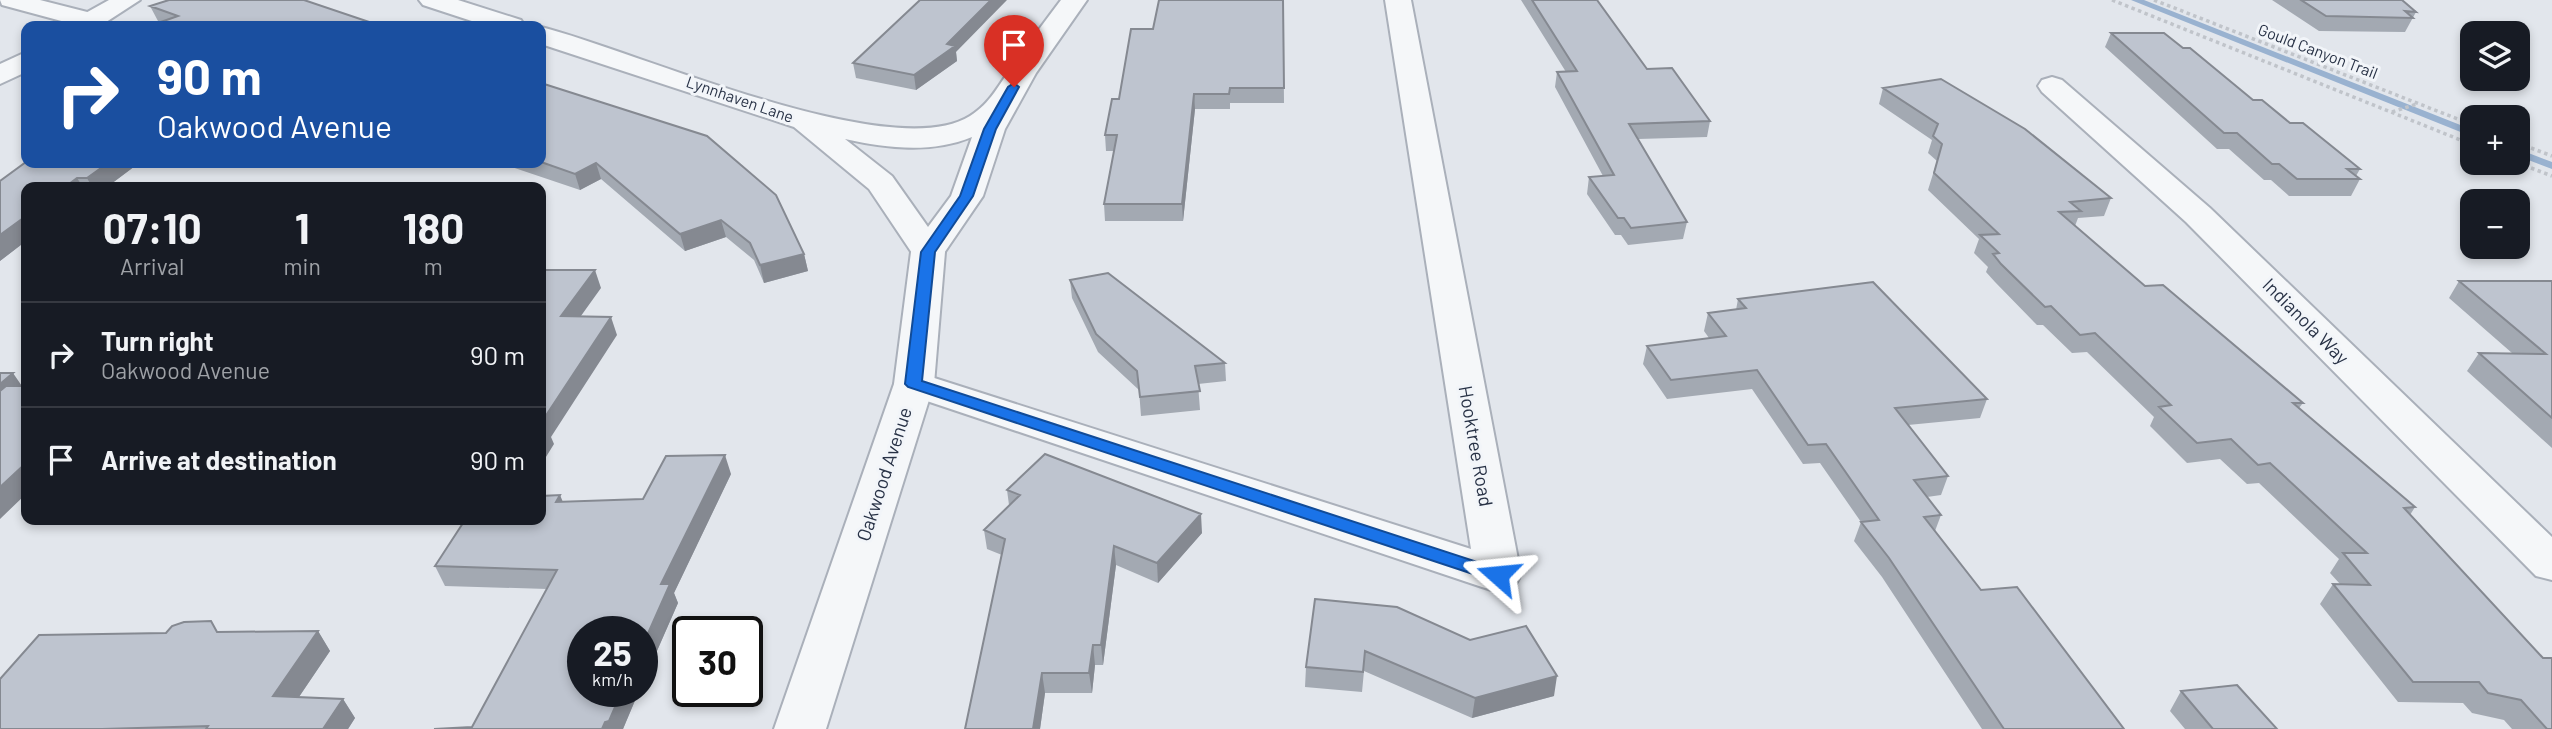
<!DOCTYPE html>
<meta charset="utf-8">
<style>
:root{--surface:#171b24;--page:#242831;--text:#f1f3f6;--muted:#9ea1a6;--line:#363941}
body{margin:0;font-family:Barlow,sans-serif;background:var(--page);color:var(--text);height:100vh;display:flex;flex-direction:column;font-size:26px;white-space:nowrap}
*{box-sizing:border-box;margin:0}
p{font-size:23px;color:var(--muted)}
.icon{flex:none;width:38px;height:38px;fill:none;stroke:currentColor;stroke-width:2;stroke-linecap:round;stroke-linejoin:round}
.map{position:relative;flex:1;overflow:hidden}
.panel{position:absolute;left:21px;top:182px;width:525px;height:343px;display:flex;flex-direction:column;background:var(--surface);border-radius:14px;box-shadow:0 4px 10px #0003}
.panel>*{flex:none}
.top-card{position:absolute;left:21px;top:21px;width:525px;height:147px;border-radius:14px;box-shadow:0 4px 10px #0003;background:#1a4fa0;color:#fff;overflow:hidden}
.buttons{position:absolute;left:2460px;top:21px;display:grid;gap:14px}
.buttons a{display:grid;place-items:center;width:70px;height:70px;border-radius:14px;background:var(--surface);box-shadow:0 4px 10px #0003;font-size:35px}
.speed{position:absolute;left:567px;top:616px;display:flex;gap:14px;font-size:35px;font-weight:700;text-align:center}
.speed>*{display:grid;place-content:center;width:91px;height:91px;border-radius:50%;background:var(--surface);box-shadow:0 4px 10px #0003;line-height:1}
.speed small{font-size:18px;font-weight:400}
.speed .limit{border:4px solid #111;border-radius:10px;background:#fff;color:#111}
.pin{position:absolute;display:grid;place-items:center;width:60px;height:60px;color:#fff;margin:-72px -30px;border-radius:50% 50% 50% 0;rotate:-45deg;box-shadow:0 0 7px #0007}
.pin .icon{rotate:45deg}
.me{position:absolute;width:77px;margin:-38px;rotate:288deg;stroke-linejoin:round;filter:drop-shadow(0 0 5px #0008)}
.turn{display:flex;align-items:center;gap:24px;height:147px;padding:0 21px;font-size:32px}
.turn .icon{width:91px;height:91px;stroke-width:2.5}
.turn b{display:block;font-size:49px;line-height:60px}
.eta{display:flex;justify-content:space-evenly;align-items:center;height:119px;text-align:center}
.eta b{font-size:42px;font-weight:700;line-height:49px}
ul{padding:0;list-style:none}
li{display:flex;align-items:center;gap:21px;height:105px;padding:0 21px;border-top:2px solid var(--line)}
li div{flex:1}
li b{display:block;font-size:26px}
li em{font-style:normal}
.map>svg:first-child{display:block}
.lines{fill:none;stroke-linecap:round;stroke-linejoin:round}
.stream{fill:#99b2d0;fill-rule:evenodd}
.minor-casing{stroke:#aab0ba;stroke-width:4}
.tertiary-casing{stroke:#aab0ba;stroke-width:4}
.path{stroke:#c0c4ca;stroke-width:3.5;stroke-dasharray:3.5 3.5;stroke-linecap:butt}
.minor{fill:#f5f7f9;fill-rule:evenodd}
.tertiary{fill:#f5f7f9;fill-rule:evenodd}
.wall{fill:#a3a9b2}
.shaded-wall{fill:#858991}
.building{fill:#bec4cf;stroke:#858991;stroke-width:2}
.route{fill:#1a73e8;stroke:#114b97;stroke-width:2}
.labels{text-anchor:middle;stroke-width:6;stroke-linejoin:round;paint-order:stroke}
.far-street-label{font-size:16px;fill:#283246;stroke:#f2f5f9}
.street-label{font-size:19px;fill:#283246;stroke:#f2f5f9}
</style>
<div class="map">
<svg width="2552" height="729" viewBox="0 0 2552 729">
<rect width="100%" height="100%" fill="#e2e6ec"/>
<g class="lines">
<!-- stream -->
<path class="stream" d="M 2131,0 L 2144,0 L 2473,130 L 2473,137 Z
M 2518,149 L 2552,162 L 2552,169 L 2518,156 Z"/>
<!-- minor casing -->
<g class="minor-casing">
<path id="minor" d="M 0,0 L 40,0 L 99,15 L 103,21 L 99,26 L 80,26 L 2,5 Z
M 419,0 L 458,0 L 521,20 L 525,26 L 487,26 L 423,5 Z
M 1061,0 L 1087,0 L 1036,73 L 1005,129 L 983,196 L 940,259 L 928,262 L 916,259 L 869,189 L 794,127 L 541,44 L 541,27 C 634,50 891,166 970,116 C 991,103 999,84 1014,64 C 1029,43 1045,21 1061,0 ZM 972,137 L 951,196 L 928,227 L 892,176 L 845,139 C 886,148 931,154 972,137 Z
M 1385,0 L 1411,0 L 1521,575 L 1514,587 L 1498,592 L 1482,587 L 900,392 L 894,384 L 900,376 L 914,372 L 928,376 L 1471,549 Z
M 2052,77 L 2062,80 L 2210,208 L 2552,537 L 2552,580 L 2536,576 L 2186,222 L 2042,92 L 2038,86 L 2042,80 Z"/>
</g>
<!-- tertiary casing -->
<g class="tertiary-casing">
<path id="tertiary" d="M 109,0 L 140,0 L 100,26 L 69,26 L 73,20 Z
M 26,52 L 26,72 L 0,84 L 0,64 Z
M 928,242 L 940,245 L 945,252 L 934,384 L 826,729 L 774,729 L 894,384 L 911,252 L 916,245 Z"/>
</g>
<!-- path -->
<path class="path" d="M 2112,0 L 2473,145
M 2154,0 L 2473,125
M 2392,112 L 2417,104
M 2518,143 L 2552,156
M 2518,163 L 2552,176"/>
<!-- minor -->
<use href="#minor" class="minor"/>
<!-- tertiary -->
<use href="#tertiary" class="tertiary"/>
</g>
<!-- wall -->
<path class="wall" d="M 1283,0 L 1284,103 L 1230,103 L 1230,109 L 1195,109 L 1183,221 L 1105,221 L 1104,204 L 1114,151 L 1106,151 L 1105,135 L 1119,99 L 1153,29 Z
M 1521,0 L 1597,0 L 1647,69 L 1710,121 L 1707,137 L 1638,139 L 1687,222 L 1683,239 L 1628,245 L 1621,235 L 1615,235 L 1587,194 L 1589,177 L 1603,176 L 1555,87 L 1557,72 L 1566,72 Z
M 2272,0 L 2402,0 L 2416,12 L 2405,32 L 2319,31 Z
M 150,6 L 381,26 L 160,26 L 158,23 L 161,22 L 158,21 Z
M 2111,33 L 2183,48 L 2253,100 L 2360,169 L 2356,176 L 2360,179 L 2351,196 L 2289,196 L 2271,180 L 2264,180 L 2229,149 L 2217,149 L 2105,47 Z
M 956,52 L 957,61 L 916,90 L 856,78 L 853,63 Z
M 541,83 L 804,254 L 808,271 L 764,283 L 754,260 L 726,237 L 685,251 L 601,179 L 580,190 L 500,163 L 541,163 Z
M 1883,88 L 2111,198 L 2104,216 L 2078,218 L 2075,226 L 2145,286 L 2303,403 L 2299,408 L 2415,507 L 2410,515 L 2552,729 L 2512,729 L 2504,720 L 2472,713 L 2463,703 L 2398,702 L 2320,604 L 2333,584 L 2340,584 L 2330,573 L 2339,559 L 2259,483 L 2247,484 L 2220,459 L 2187,463 L 2150,426 L 2154,417 L 2087,352 L 2072,353 L 2043,325 L 2037,325 L 1995,282 L 1986,272 L 1988,267 L 1974,253 L 1979,239 L 1928,190 L 1937,161 L 1928,153 L 1932,140 L 1879,104 Z
M 26,163 L 139,163 L 107,187 L 26,187 L 26,241 L 0,261 L 0,181 Z
M 1070,280 L 1225,363 L 1226,381 L 1198,384 L 1200,410 L 1141,416 L 1139,390 L 1098,352 L 1072,298 Z
M 2459,281 L 2552,281 L 2552,448 L 2467,371 L 2479,353 L 2512,353 L 2449,298 Z
M 1738,299 L 1987,399 L 1980,418 L 1908,425 L 1948,476 L 1941,495 L 1927,497 L 1941,515 L 1935,531 L 1981,590 L 2124,729 L 1982,729 L 1882,577 L 1854,541 L 1861,522 L 1820,463 L 1803,464 L 1752,389 L 1667,399 L 1643,364 L 1647,346 L 1709,338 L 1704,331 L 1708,313 L 1736,310 Z
M 731,474 L 674,593 L 678,603 L 642,685 L 642,632 L 639,691 L 623,729 L 434,729 L 472,727 L 547,589 L 445,586 L 435,566 L 563,502 L 643,499 Z
M 1007,490 L 1202,533 L 1158,583 L 1116,565 L 1103,665 L 1095,665 L 1092,693 L 1045,693 L 1040,729 L 965,729 L 1002,555 L 987,549 L 984,530 L 1009,505 Z
M 1315,599 L 1554,696 L 1472,718 L 1364,671 L 1362,692 L 1305,687 L 1306,667 Z
M 318,631 L 330,651 L 299,697 L 343,699 L 355,718 L 348,729 L 0,729 L 218,632 Z
M 2181,691 L 2277,729 L 2185,729 L 2170,711 Z"/>
<!-- shaded-wall -->
<path class="shaded-wall" d="M 991,0 L 1007,0 L 956,52 L 957,61 L 916,90 L 914,75 Z
M 1194,94 L 1195,109 L 1183,221 L 1182,204 Z
M 108,163 L 139,163 L 107,187 L 92,187 L 87,178 Z
M 596,163 L 601,179 L 580,190 L 575,174 Z
M 77,178 L 83,187 L 65,187 Z
M 26,216 L 26,241 L 0,261 L 0,235 Z
M 721,220 L 726,237 L 685,251 L 680,234 Z
M 804,254 L 808,271 L 764,283 L 760,265 Z
M 595,270 L 601,288 L 568,334 L 561,316 Z
M 611,317 L 617,335 L 551,437 L 554,444 L 541,465 L 541,423 Z
M 13,373 L 26,392 L 0,414 L 0,384 Z
M 725,455 L 731,474 L 674,593 L 678,603 L 642,685 L 642,647 L 661,584 Z
M 26,463 L 26,494 L 0,519 L 0,487 Z
M 560,495 L 568,514 L 556,502 Z
M 1201,514 L 1202,533 L 1158,583 L 1157,563 Z
M 1114,546 L 1116,565 L 1103,665 L 1101,645 Z
M 318,631 L 330,651 L 286,716 L 273,696 Z
M 1093,645 L 1095,665 L 1092,693 L 1089,673 Z
M 1042,673 L 1045,693 L 1040,729 L 1033,729 Z
M 1557,676 L 1554,696 L 1472,718 L 1475,698 Z
M 622,691 L 639,691 L 623,729 L 602,729 Z
M 343,699 L 355,718 L 348,729 L 323,729 Z"/>
<!-- building -->
<path class="building" d="M 169,0 L 304,0 L 381,26 L 169,26 L 158,23 L 178,16 L 150,6 Z
M 920,0 L 991,0 L 947,44 L 955,46 L 914,75 L 853,63 Z
M 1159,0 L 1283,0 L 1284,88 L 1230,88 L 1229,94 L 1194,94 L 1182,204 L 1104,204 L 1117,135 L 1105,135 L 1112,99 L 1119,99 L 1131,29 L 1153,29 Z
M 1532,0 L 1597,0 L 1647,69 L 1672,68 L 1710,121 L 1629,124 L 1687,222 L 1631,228 L 1624,218 L 1618,218 L 1589,177 L 1614,175 L 1557,72 L 1577,71 Z
M 2301,0 L 2402,0 L 2416,12 L 2405,11 L 2413,18 L 2326,16 Z
M 2111,33 L 2164,33 L 2183,48 L 2190,48 L 2253,100 L 2262,100 L 2290,123 L 2303,123 L 2360,169 L 2347,169 L 2360,179 L 2297,179 L 2279,164 L 2272,164 L 2237,133 L 2224,133 Z
M 1941,79 L 2025,129 L 2111,198 L 2070,202 L 2081,211 L 2059,212 L 2145,286 L 2163,285 L 2303,403 L 2293,403 L 2415,507 L 2404,508 L 2543,658 L 2552,658 L 2552,729 L 2547,729 L 2521,700 L 2488,693 L 2479,682 L 2413,682 L 2333,584 L 2370,585 L 2343,553 L 2367,553 L 2270,463 L 2258,465 L 2231,439 L 2197,443 L 2159,407 L 2171,405 L 2095,333 L 2080,335 L 2051,306 L 2045,307 L 2001,264 L 1993,254 L 1999,253 L 1980,235 L 1999,234 L 1934,173 L 1942,144 L 1933,136 L 1938,124 L 1883,88 Z
M 541,83 L 707,136 L 776,195 L 804,254 L 760,265 L 750,243 L 721,220 L 680,234 L 596,163 L 575,174 L 541,162 Z
M 26,162 L 26,163 L 108,163 L 87,178 L 77,178 L 65,187 L 26,187 L 26,216 L 0,235 L 0,181 Z
M 541,270 L 595,270 L 561,316 L 611,317 L 541,423 Z
M 1108,273 L 1225,363 L 1195,366 L 1200,391 L 1140,397 L 1137,371 L 1096,334 L 1070,280 Z
M 2459,281 L 2552,281 L 2552,418 L 2479,353 L 2546,354 Z
M 1873,282 L 1987,399 L 1895,408 L 1948,476 L 1914,480 L 1941,515 L 1924,517 L 1981,590 L 2017,587 L 2124,729 L 2004,729 L 1889,558 L 1861,522 L 1879,520 L 1826,444 L 1808,445 L 1757,370 L 1671,380 L 1647,346 L 1726,336 L 1708,313 L 1746,308 L 1738,299 Z
M 0,373 L 13,373 L 0,384 Z
M 6,386 L 26,386 L 26,463 L 0,487 L 0,391 Z
M 541,425 L 546,425 L 541,434 Z
M 1045,454 L 1201,514 L 1157,563 L 1114,546 L 1101,645 L 1093,645 L 1089,673 L 1042,673 L 1033,729 L 965,729 L 1005,539 L 984,530 L 1020,495 L 1007,490 Z
M 725,455 L 661,584 L 670,584 L 642,647 L 642,632 L 583,632 L 583,691 L 622,691 L 609,721 L 605,722 L 602,729 L 434,729 L 472,727 L 557,570 L 435,566 L 465,520 L 541,520 L 541,496 L 560,495 L 556,502 L 643,499 L 666,456 Z
M 1315,599 L 1397,607 L 1470,640 L 1526,626 L 1557,676 L 1475,698 L 1365,651 L 1363,672 L 1306,667 Z
M 211,621 L 217,632 L 318,631 L 273,696 L 343,699 L 323,729 L 206,729 L 208,726 L 102,729 L 0,729 L 0,679 L 39,635 L 166,633 L 172,626 L 184,622 Z
M 2237,685 L 2277,729 L 2213,729 L 2181,691 Z"/>
<!-- route -->
<path class="route" d="M 1014,83 L 1019,87 L 996,129 L 973,196 L 935,252 L 922,381 L 1505,571 L 1508,575 L 1505,580 L 1491,580 L 908,387 L 905,384 L 921,252 L 960,196 L 984,129 L 1008,87 Z"/>
<g class="labels">
<!-- far-street labels -->
<g class="far-street-label">
<text transform="translate(2318 51) rotate(21)" y="6">Gould Canyon Trail</text>
<text transform="translate(740 99) rotate(19)" y="6">Lynnhaven Lane</text>
</g>
<!-- street labels -->
<g class="street-label">
<text transform="translate(2306 321) rotate(45)" y="7">Indianola Way</text>
<text transform="translate(1476 446) rotate(80)" y="7">Hooktree Road</text>
<text transform="translate(884 474) rotate(-72)" y="7">Oakwood Avenue</text>
</g>
</g>
</svg>
<div class="buttons">
<a><svg class="icon" aria-label="layers" viewBox="0 0 24 24"><path d="M12 4l9 5-9 5-9-5zM3 14l9 5 9-5"/></svg></a>
<a>+</a>
<a>−</a>
</div>
<div class="speed"><div>25<small>km/h</small></div><div class="limit">30</div></div>
<div class="pin" style="left:1014px;top:87px;background:#d93025"><svg class="icon" aria-label="arrive" viewBox="0 0 24 24"><path d="M6 21V4h12l-3 4 3 4H6"/></svg></div>
<svg class="me" style="left:1498px;top:575px" viewBox="-20 -20 40 40"><path d="M0-17L14 15 0 8-14 15z" fill="#1a73e8" stroke="#fff" stroke-width="4"/></svg>
<div class="top-card">
<div class="turn"><svg class="icon" aria-label="right" viewBox="0 0 24 24"><path d="M7 20v-9h11M14 6l5 5-5 5"/></svg><div><b>90 m</b>Oakwood Avenue</div></div>
</div>
<section class="panel">
<div class="eta">
<div><b>07:10</b><p>Arrival</p></div>
<div><b>1</b><p>min</p></div>
<div><b>180</b><p>m</p></div>
</div>
<ul>
<li><svg class="icon" aria-label="right" viewBox="0 0 24 24"><path d="M7 20v-9h11M14 6l5 5-5 5"/></svg><div><b>Turn right</b><p>Oakwood Avenue</p></div><em>90 m</em></li>
<li><svg class="icon" aria-label="arrive" viewBox="0 0 24 24"><path d="M6 21V4h12l-3 4 3 4H6"/></svg><div><b>Arrive at destination</b></div><em>90 m</em></li>
</ul>
</section>
</div>
